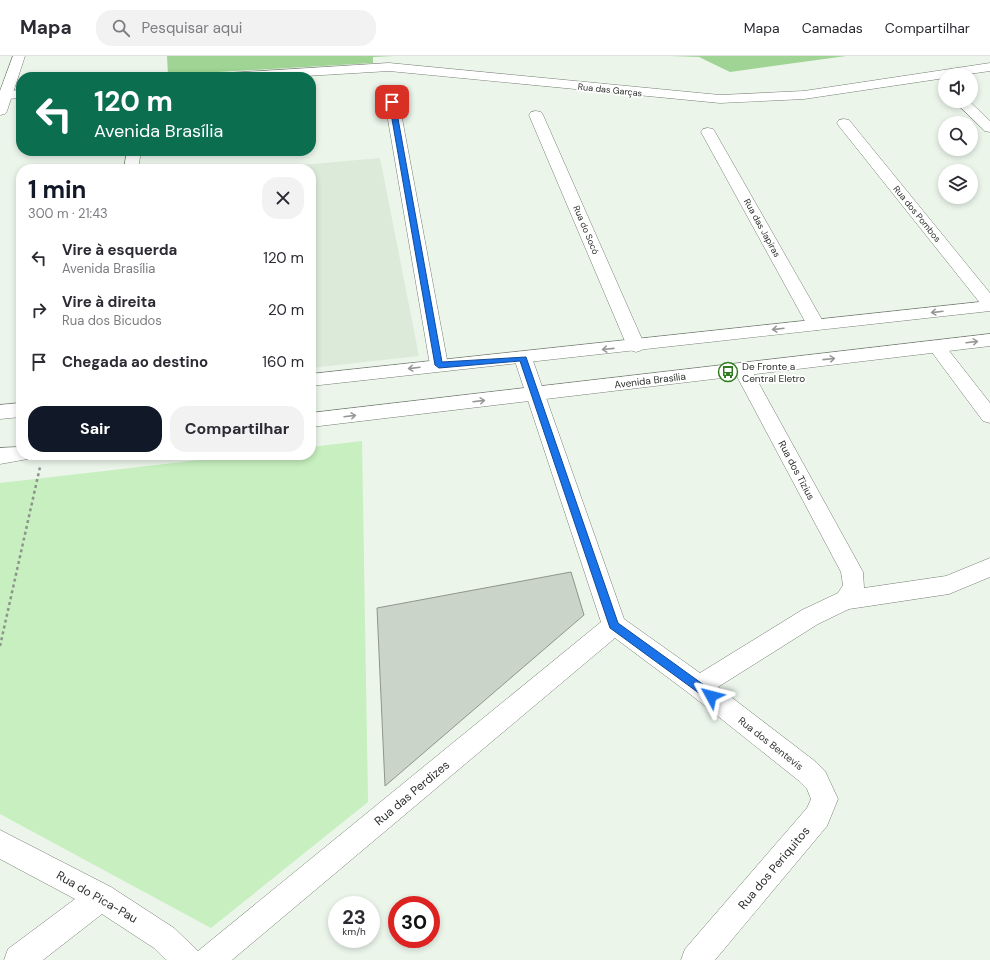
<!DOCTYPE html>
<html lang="pt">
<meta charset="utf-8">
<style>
:root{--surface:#fff;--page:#f2f2f3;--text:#2b2b33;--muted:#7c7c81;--line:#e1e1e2;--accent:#111827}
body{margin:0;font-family:"DM Sans",sans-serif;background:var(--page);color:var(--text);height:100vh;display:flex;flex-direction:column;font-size:15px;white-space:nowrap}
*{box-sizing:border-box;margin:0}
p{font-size:13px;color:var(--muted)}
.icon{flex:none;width:22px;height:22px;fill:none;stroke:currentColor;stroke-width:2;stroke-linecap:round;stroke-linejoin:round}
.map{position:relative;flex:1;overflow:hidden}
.side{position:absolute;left:16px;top:108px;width:300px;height:296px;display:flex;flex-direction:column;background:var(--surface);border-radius:16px;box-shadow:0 2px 6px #0003}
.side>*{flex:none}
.guide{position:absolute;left:16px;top:16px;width:300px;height:84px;border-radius:16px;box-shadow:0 2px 6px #0003;background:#0b6e4f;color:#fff;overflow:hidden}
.controls{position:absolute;left:938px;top:12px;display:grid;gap:8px}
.controls a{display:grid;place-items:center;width:40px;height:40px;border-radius:50%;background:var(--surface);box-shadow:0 2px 6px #0003;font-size:20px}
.speed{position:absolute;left:328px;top:840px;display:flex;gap:8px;font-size:20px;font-weight:700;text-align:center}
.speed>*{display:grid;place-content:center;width:52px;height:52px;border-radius:50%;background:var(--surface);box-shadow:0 2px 6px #0003;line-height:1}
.speed small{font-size:10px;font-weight:400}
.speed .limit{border:6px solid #d22;background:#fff;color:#111}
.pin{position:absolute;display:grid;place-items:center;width:34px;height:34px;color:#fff;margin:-17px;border-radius:8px;box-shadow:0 2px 6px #0006}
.me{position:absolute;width:44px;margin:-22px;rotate:308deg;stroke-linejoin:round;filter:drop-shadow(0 0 3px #0008)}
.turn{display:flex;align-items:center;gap:14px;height:84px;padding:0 12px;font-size:18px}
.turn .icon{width:52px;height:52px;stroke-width:2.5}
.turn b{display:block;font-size:28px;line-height:34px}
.round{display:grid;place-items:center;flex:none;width:42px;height:42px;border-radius:16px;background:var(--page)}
.overview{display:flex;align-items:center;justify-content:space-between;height:68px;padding:0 12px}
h1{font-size:24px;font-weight:700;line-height:30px;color:var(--accent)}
.primary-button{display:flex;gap:8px;margin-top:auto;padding:8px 12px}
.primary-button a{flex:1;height:46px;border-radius:16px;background:var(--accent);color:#fff;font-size:16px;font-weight:700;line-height:46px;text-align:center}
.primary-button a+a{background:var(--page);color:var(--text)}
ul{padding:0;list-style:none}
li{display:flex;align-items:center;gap:12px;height:52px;padding:0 12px}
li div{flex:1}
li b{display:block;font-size:15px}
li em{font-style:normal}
header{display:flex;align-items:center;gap:24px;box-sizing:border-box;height:56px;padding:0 20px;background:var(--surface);border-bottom:1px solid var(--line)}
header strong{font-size:19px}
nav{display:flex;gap:22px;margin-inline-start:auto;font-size:14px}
.search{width:280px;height:36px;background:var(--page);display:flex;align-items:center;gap:10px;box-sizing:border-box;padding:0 14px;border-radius:16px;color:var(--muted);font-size:15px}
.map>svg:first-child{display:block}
.built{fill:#dcebd9}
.green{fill:#c7efbf}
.forest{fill:#9fd494}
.building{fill:#cbd4c9;stroke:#8e968c}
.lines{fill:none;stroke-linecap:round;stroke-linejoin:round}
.street-casing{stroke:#767e74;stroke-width:1}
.secondary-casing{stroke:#767e74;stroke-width:1}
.path{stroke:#8d948c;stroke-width:2.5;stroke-dasharray:3 3;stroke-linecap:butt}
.street{fill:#fff;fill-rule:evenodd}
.secondary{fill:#fff;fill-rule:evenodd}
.oneway{stroke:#969896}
.route{fill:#1a73e8;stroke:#114b97}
.labels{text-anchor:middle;stroke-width:3.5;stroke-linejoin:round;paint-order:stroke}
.far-street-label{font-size:9px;fill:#2c302c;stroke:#fff}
.poi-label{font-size:10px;fill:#2c302c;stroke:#fff;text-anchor:start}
.street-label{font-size:10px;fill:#2c302c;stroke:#fff}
.near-street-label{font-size:12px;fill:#2c302c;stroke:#fff}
</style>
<header>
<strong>Mapa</strong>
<div class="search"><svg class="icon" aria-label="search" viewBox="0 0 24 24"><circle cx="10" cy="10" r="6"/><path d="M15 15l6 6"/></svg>Pesquisar aqui</div>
<nav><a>Mapa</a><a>Camadas</a><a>Compartilhar</a></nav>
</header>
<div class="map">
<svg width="990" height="904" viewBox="0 0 990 904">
<rect width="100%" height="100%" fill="#ebf5ea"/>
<!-- built -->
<path class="built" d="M 380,102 L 419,300 L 311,312 L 311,113 L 257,113 Z"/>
<!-- green -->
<path class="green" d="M 362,385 L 368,746 L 211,872 L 0,758 L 0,427 L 243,399 L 311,399 L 311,391 Z"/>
<!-- forest -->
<path class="forest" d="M 167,0 L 394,0 L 373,1 L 373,7 L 168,19 Z
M 671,0 L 846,0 L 730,16 L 699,1 Z"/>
<!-- building -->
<path class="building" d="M 571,516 L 584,559 L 385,730 L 377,552 Z"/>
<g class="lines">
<!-- street casing -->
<g class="street-casing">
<path id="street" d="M 389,7 L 720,39 L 804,35 L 990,7 L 990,15 L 962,19 L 945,19 L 945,22 L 804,43 L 720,47 L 389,15 L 289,21 L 222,21 L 228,17 Z
M 21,34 L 21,42 L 7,43 L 1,39 L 7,35 Z
M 392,42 L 399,46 L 448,309 L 445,313 L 439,315 L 433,313 L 430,309 L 385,46 Z
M 954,45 L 969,45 L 990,65 L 990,76 L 985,75 Z
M 536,55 L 541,56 L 543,59 L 645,290 L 642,294 L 636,296 L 630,294 L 627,290 L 529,59 L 531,56 Z
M 844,63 L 849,64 L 990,237 L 990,253 L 984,252 L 839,70 L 837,67 L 839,64 Z
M 708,72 L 713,73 L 715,76 L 825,269 L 822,273 L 816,274 L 810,273 L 807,269 L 701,76 L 703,73 Z
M 127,95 L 141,95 L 138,113 L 124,113 Z
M 937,285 L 943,287 L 990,347 L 990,367 L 983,365 L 931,295 L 928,291 L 931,287 Z
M 523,296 L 529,298 L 532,302 L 624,563 L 700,617 L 802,554 L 838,537 L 843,529 L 841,516 L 733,313 L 736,309 L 742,307 L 748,309 L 751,313 L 863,516 L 864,532 L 946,520 L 990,502 L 990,521 L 949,538 L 849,553 L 818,568 L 718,631 L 816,706 L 825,715 L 838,743 L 827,770 L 715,904 L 681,904 L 685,893 L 807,752 L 811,743 L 807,733 L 798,724 L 690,638 L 615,582 L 232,904 L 166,904 L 154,892 L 102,858 L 43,904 L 4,904 L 8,893 L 75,843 L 0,803 L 0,774 L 111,831 L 174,872 L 198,895 L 601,566 L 514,302 L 517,298 Z"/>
</g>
<!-- secondary casing -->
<g class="secondary-casing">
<path id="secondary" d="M 13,0 L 25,0 L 7,55 L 5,58 L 0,59 L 0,35 Z
M 990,245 L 990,255 L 311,330 L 311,318 Z
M 990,278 L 990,290 L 311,371 L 311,357 Z
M 21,347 L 21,361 L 0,363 L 0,349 Z
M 21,391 L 21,399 L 31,399 L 28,403 L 0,408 L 0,392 Z"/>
</g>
<!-- path -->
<path class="path" d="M 0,590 L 40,411"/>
<!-- street -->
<use href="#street" class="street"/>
<!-- secondary -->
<use href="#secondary" class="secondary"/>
</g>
<!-- one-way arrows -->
<defs><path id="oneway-shaft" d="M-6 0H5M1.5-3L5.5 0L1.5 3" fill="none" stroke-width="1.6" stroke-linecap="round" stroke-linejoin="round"/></defs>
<g class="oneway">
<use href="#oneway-shaft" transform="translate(937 256) rotate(173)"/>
<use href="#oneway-shaft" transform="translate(778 273) rotate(173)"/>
<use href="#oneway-shaft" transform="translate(972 286) rotate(-7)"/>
<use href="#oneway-shaft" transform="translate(608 293) rotate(174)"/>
<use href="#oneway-shaft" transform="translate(829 303) rotate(-6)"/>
<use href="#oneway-shaft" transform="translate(414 312) rotate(173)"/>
<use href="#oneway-shaft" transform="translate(479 345) rotate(-7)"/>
<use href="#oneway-shaft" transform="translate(350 360) rotate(-7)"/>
</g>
<!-- route -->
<path class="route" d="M 392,44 L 395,46 L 442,306 L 526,301 L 618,567 L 715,637 L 716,640 L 715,643 L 707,643 L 610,572 L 520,305 L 439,312 L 435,309 L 389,46 Z"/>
<!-- icons -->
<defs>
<g id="bus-ring" transform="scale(1)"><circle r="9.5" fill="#fff" stroke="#317b21" stroke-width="1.5"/><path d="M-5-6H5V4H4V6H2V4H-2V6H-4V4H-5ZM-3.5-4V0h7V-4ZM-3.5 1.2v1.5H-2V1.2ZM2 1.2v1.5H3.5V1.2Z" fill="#317b21"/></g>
</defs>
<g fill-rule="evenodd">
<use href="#bus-ring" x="728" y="316"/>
</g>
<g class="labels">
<!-- far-street labels -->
<g class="far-street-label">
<text transform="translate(610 34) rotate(6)" y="3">Rua das Garças</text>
<text transform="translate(917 158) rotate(51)" y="3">Rua dos Pombos</text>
<text transform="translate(762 172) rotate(61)" y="3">Rua das Japiras</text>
<text transform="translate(586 174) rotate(67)" y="3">Rua do Socó</text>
</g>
<!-- poi labels -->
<g class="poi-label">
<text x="742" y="314">De Fronte a<tspan x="742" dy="12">Central Eletro</tspan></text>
</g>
<!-- street labels -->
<g class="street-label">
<text transform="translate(650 324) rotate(-7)" y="4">Avenida Brasília</text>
<text transform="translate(797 414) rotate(62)" y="4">Rua dos Tizius</text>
<text transform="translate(771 687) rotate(38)" y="4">Rua dos Bentevis</text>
</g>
<!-- near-street labels -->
<g class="near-street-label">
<text transform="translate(412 737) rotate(-40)" y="4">Rua das Perdizes</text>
<text transform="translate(774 812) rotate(-50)" y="4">Rua dos Periquitos</text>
<text transform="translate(97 841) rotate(30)" y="4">Rua do Pica-Pau</text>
</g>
</g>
</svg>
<div class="controls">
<a><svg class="icon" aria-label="sound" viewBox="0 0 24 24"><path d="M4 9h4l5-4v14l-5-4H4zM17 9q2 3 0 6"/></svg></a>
<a><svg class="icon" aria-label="search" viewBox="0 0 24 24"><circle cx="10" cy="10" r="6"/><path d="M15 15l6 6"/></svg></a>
<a><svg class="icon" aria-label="layers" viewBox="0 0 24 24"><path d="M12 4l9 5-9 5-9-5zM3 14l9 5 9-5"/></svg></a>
</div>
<div class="speed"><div>23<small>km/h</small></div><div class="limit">30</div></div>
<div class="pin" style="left:392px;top:46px;background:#d93025"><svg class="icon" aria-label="arrive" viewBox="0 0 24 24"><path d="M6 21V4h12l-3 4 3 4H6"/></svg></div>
<svg class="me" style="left:711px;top:640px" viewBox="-20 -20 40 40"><path d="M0-17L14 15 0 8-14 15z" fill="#1a73e8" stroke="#fff" stroke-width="4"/></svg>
<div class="guide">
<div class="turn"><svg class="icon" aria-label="left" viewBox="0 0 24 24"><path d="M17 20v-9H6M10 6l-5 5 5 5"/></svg><div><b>120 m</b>Avenida Brasília</div></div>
</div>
<section class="side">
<div class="overview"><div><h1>1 min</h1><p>300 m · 21:43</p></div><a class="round"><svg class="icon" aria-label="close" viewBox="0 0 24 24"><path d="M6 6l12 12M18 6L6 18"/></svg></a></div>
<ul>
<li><svg class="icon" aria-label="left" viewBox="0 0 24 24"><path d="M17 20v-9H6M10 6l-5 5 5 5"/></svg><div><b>Vire à esquerda</b><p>Avenida Brasília</p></div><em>120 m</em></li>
<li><svg class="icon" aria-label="right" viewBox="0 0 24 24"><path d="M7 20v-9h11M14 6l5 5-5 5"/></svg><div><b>Vire à direita</b><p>Rua dos Bicudos</p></div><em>20 m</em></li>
<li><svg class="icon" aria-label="arrive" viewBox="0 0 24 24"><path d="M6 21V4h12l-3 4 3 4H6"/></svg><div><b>Chegada ao destino</b></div><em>160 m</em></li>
</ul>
<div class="primary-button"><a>Sair</a><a>Compartilhar</a></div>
</section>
</div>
